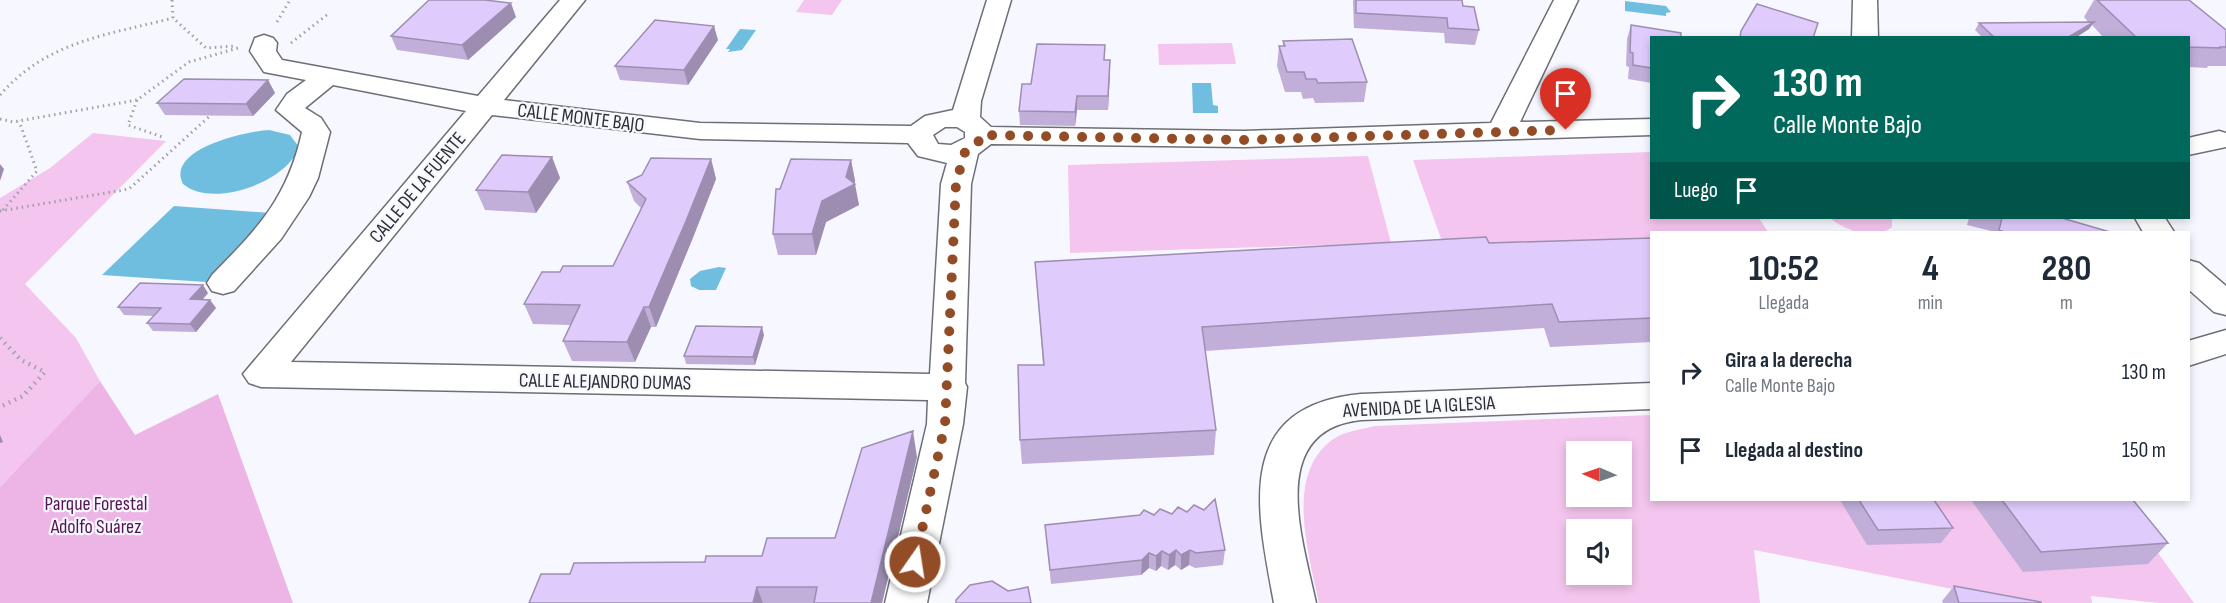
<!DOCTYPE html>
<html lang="es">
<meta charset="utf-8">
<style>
:root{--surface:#fff;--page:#f2f2f3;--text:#1f2937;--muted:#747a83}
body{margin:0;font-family:"Sofia Sans Condensed",sans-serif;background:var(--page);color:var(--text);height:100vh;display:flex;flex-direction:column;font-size:22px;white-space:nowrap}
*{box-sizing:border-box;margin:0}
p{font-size:20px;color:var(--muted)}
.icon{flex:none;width:33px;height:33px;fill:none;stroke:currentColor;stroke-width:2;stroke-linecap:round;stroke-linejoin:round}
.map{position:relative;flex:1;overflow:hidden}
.details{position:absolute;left:1650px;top:231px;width:540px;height:270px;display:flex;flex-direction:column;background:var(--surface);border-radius:0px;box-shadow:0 3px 9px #0003}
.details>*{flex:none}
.banner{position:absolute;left:1650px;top:36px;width:540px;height:183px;border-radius:0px;box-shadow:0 3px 9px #0003;background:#00695c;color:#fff;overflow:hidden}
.needle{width:39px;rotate:272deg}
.controls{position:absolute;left:1566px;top:441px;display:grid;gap:12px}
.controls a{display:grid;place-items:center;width:66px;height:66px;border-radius:0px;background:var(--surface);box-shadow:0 3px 9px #0003;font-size:30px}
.pin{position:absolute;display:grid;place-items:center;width:51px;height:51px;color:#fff;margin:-62px -26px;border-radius:50% 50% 50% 0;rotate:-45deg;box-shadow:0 0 6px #0007}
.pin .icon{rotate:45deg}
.me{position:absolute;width:66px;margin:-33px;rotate:13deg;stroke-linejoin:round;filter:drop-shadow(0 0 4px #0008)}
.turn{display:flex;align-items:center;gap:21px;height:126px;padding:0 24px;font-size:27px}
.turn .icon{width:78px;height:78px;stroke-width:2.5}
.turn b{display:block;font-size:42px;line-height:51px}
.then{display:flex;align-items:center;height:57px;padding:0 24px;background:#0003;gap:12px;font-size:22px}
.eta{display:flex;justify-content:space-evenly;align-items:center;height:102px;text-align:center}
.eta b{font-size:36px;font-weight:700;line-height:42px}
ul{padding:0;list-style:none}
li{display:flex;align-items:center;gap:18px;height:78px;padding:0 24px}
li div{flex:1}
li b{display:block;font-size:22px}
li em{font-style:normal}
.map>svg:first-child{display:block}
.green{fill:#f4c5ee;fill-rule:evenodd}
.forest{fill:#ecb5e6}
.water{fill:#70bedf}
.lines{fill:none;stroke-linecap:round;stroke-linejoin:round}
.minor-casing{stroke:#6d6f76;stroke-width:3}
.path-far1{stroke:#a0a1a6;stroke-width:3;stroke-dasharray:1.5 4;stroke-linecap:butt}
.path{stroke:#a0a1a6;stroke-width:4.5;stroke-dasharray:1.5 5;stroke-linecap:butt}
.minor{fill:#fff;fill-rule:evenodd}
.wall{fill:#c1afda}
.shaded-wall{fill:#9d8eb1}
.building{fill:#e0cbfd;stroke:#9d8eb1;stroke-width:1.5}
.route{stroke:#934d26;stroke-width:10;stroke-dasharray:0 18}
.labels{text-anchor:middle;stroke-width:4.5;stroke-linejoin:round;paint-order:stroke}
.street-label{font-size:20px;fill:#2e2f32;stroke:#f7f8ff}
.park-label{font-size:20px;fill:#541451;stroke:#f7f8ff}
</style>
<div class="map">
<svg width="2226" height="603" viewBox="0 0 2226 603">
<rect width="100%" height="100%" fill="#f7f8ff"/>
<!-- green -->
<path class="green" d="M 804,0 L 842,0 L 832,15 L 796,12 Z
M 1232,43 L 1236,64 L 1159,65 L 1158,44 Z
M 93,133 L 166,141 L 25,284 L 76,338 L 100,381 L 0,487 L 0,198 L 50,168 Z
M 1651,152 L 1652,218 L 1759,218 L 1768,232 L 1652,232 L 1651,241 L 1444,247 L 1413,160 Z
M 1368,156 L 1391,243 L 1070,253 L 1068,165 Z
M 1830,218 L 1892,218 L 1892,227 C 1875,241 1845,231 1830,218 Z
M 1651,415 L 1652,500 L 2120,500 L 2194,603 L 2160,603 L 2091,596 L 2092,603 L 2024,603 L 1754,550 L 1760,603 L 1319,603 C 1309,554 1283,472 1335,438 C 1346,431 1363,429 1375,426 ZM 1576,452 L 1622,452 L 1622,496 L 1576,496 ZM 1576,530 L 1622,530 L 1622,574 L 1576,574 Z"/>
<!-- forest -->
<path class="forest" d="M 100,381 L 135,435 L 218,394 L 293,603 L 0,603 L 0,487 Z"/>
<!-- water -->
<path class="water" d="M 1625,1 L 1666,6 L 1671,12 L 1666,13 L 1666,16 L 1625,11 Z
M 740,29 L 756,30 L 742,50 L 728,52 L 730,49 L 726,49 Z
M 1192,83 L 1211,83 L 1213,105 L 1218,106 L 1218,113 L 1193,113 Z
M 269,130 L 290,135 L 299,147 C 288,182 212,209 183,184 C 165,149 247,131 269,130 Z
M 174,206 L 271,213 L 206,282 L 102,275 Z
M 719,267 L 726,268 L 716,290 L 699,290 L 691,286 L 690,279 L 700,271 Z"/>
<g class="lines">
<!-- minor casing -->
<g class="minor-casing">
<path id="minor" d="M 560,0 L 585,0 L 504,100 L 700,123 L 911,126 L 925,116 L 953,110 L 987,0 L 1011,0 L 981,101 L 980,117 L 991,127 L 1244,131 L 1491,123 L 1554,0 L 1578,0 L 1520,122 L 1652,119 L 1652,135 L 1244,147 L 991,144 L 978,154 L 971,184 L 965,383 L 967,387 L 963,424 L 927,603 L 885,603 L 927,424 L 928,400 L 261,387 L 249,383 L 243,374 L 466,111 L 333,85 L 305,108 L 321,118 L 330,132 L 318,178 L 309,197 L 281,239 L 234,291 L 223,294 L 212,291 L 207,283 L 212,275 C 258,228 287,199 302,132 L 276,110 L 287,94 L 306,80 L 264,72 L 250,51 L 255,38 L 264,35 L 273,38 L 277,43 L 276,51 L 282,60 L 478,96 ZM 492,115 L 700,139 L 908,143 L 918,156 L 947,163 L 941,184 L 930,374 L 291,362 ZM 945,127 L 957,127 L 965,132 L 965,138 L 951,145 L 938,144 L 933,135 Z
M 1853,0 L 1877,0 L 1878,38 L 1852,38 Z
M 2219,131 L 2226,133 L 2226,147 L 2188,155 L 2188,138 Z
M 2135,218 L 2165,218 L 2174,232 L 2143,232 Z
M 2188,260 L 2199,263 L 2226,286 L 2226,315 L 2214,312 L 2188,289 Z
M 2226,330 L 2226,354 L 2188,366 L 2188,341 Z
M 1652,383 L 1652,409 L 1361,420 C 1265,430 1303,541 1316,603 L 1274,603 C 1257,511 1232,406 1361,394 Z"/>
</g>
<!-- path-far1 -->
<path class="path-far1" d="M 172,0 L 173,18 L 206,48 L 236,46
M 277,22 L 290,0
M 291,43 L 328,14
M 0,95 C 47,41 107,35 173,18
M 137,100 L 128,125 L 165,138
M 0,119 L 13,122 L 137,100 L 189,62 L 238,48
M 3,210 L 37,171 L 19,121
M 0,211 L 129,189 L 212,114"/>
<!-- path -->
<path class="path" d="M 0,338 L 21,360 L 45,372 L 23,396 L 0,407"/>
<!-- minor -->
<use href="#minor" class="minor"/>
</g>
<!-- wall -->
<path class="wall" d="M 1353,0 L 1462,0 L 1463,6 L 1479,30 L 1475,45 L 1445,43 L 1444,33 L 1354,28 L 1353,4 Z
M 2094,0 L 2189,0 L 2226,30 L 2226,66 L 2208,66 L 2207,68 L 2188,67 L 2188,38 L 2104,38 L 2092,25 L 2089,29 L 2075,38 L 1983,38 L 1975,30 L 1979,23 L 2088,22 L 2084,17 Z
M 516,17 L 468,60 L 397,50 L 391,36 Z
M 1631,25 L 1652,38 L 1652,83 L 1628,79 L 1629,67 L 1626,66 L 1627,39 Z
M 718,40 L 688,85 L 620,80 L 615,66 Z
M 1283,41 L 1367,82 L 1364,102 L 1315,103 L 1313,98 L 1303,99 L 1301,92 L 1285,92 L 1277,66 L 1279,46 L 1283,46 Z
M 1105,60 L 1110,60 L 1108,110 L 1077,110 L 1075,126 L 1020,125 L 1019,111 L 1031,84 Z
M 268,80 L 275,93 L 253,116 L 165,115 L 157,103 Z
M 552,157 L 560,178 L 536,213 L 485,210 L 476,190 Z
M 711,159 L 716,179 L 692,240 L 656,327 L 651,327 L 635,362 L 572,361 L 563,341 L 571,325 L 533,324 L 524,304 L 560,272 L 613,266 L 641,208 L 634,201 L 627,182 Z
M 851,160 L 855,181 L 854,184 L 859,205 L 826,222 L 816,255 L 778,255 L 773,234 L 780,189 Z
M 1969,218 L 2062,218 L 2110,232 L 1990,232 L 1991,231 L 1967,225 Z
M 1652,238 L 1652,342 L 1550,347 L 1544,328 L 1205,351 L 1216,430 L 1214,455 L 1022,464 L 1020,440 L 1043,365 L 1035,262 L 1489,243 Z
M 208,293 L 203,299 L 210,300 L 216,308 L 196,332 L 153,331 L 147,323 L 154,316 L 124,315 L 118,307 Z
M 764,335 L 755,365 L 686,364 L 684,356 Z
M 917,457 L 882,603 L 529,603 L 570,574 L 762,556 L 835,538 Z
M 1840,500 L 1934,500 L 1953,528 L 1941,543 L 1867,545 Z
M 1971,500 L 2133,500 L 2168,543 L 2148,564 L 2023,572 Z
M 1154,515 L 1225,550 L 1223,565 L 1195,568 L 1189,565 L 1181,570 L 1175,565 L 1168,570 L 1161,566 L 1156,571 L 1149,568 L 1141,575 L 1051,584 L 1045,525 Z
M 1954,586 L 2041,603 L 1943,603 L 1942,601 Z"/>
<!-- shaded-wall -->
<path class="shaded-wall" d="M 511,3 L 516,17 L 468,60 L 462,45 Z
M 2094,22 L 2089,29 L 2075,38 L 2067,38 Z
M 714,26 L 718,40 L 688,85 L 684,70 Z
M 1110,60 L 1110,73 L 1108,110 L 1108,96 Z
M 268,80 L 275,93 L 253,116 L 246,104 Z
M 1077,96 L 1077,110 L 1075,126 L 1075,112 Z
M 552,157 L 560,178 L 536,213 L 528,192 Z
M 711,159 L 716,179 L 692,240 L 656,327 L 649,307 Z
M 851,160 L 855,181 L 854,185 L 855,184 L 859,205 L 826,222 L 816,255 L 812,234 L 822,201 L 846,177 Z
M 0,164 L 4,169 L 0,181 Z
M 203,285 L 208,293 L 196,307 L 190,299 Z
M 210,300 L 216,308 L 196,332 L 190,324 Z
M 644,307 L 651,327 L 635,362 L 627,342 Z
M 762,327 L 764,335 L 755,365 L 753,357 Z
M 913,431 L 917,457 L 882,603 L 871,603 Z
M 0,435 L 3,442 L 0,443 Z
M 1176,550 L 1175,565 L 1168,570 L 1169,555 Z
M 1190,550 L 1189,565 L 1181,570 L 1181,555 Z
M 1162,551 L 1161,566 L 1156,571 L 1156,556 Z
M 1149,553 L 1149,568 L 1141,575 L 1142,560 Z
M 757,587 L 763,603 L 753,603 Z"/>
<!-- building -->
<path class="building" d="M 429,0 L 485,0 L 511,3 L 462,45 L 391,36 Z
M 1356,0 L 1462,0 L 1463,6 L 1474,7 L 1479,30 L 1448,28 L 1447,18 L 1356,13 Z
M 2097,0 L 2189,0 L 2226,30 L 2226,47 L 2219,47 L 2221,48 L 2188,47 L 2188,38 L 2137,38 Z
M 1757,4 L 1818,23 L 1813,38 L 1740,38 L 1741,31 Z
M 655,20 L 714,26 L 684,70 L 615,66 Z
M 2094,22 L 2067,38 L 1995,38 L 1979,23 Z
M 1631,25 L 1681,33 L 1681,38 L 1652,38 L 1652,68 L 1633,65 L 1633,53 L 1630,52 Z
M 1352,39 L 1367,82 L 1318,83 L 1316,79 L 1306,79 L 1304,72 L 1287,72 L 1279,46 L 1285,46 L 1283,41 Z
M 1037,44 L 1105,45 L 1104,60 L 1110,60 L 1108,96 L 1077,96 L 1075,112 L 1019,111 L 1022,84 L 1031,84 Z
M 184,79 L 268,80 L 246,104 L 157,103 Z
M 502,155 L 552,157 L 528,192 L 476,190 Z
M 651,158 L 711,159 L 686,221 L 649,307 L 644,307 L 627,342 L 563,341 L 580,305 L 524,304 L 542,272 L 560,272 L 563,266 L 613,266 L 646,199 L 627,182 L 642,175 Z
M 791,159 L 851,160 L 846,177 L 855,184 L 822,201 L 812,234 L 773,234 L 776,189 L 780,189 Z
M 2002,218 L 2062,218 L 2110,232 L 2004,232 L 1999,230 Z
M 1486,237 L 1489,243 L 1652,238 L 1652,318 L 1559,322 L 1552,304 L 1202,327 L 1216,430 L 1020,440 L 1018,365 L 1044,365 L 1035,262 Z
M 140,283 L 203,285 L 190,299 L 210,300 L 190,324 L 147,323 L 161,308 L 118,307 Z
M 696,326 L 762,327 L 753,357 L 684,356 Z
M 913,431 L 871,603 L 814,603 L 817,587 L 757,587 L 753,603 L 529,603 L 541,574 L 570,574 L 574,563 L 705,562 L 706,556 L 762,556 L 767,538 L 835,538 L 862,448 Z
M 1215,499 L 1225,550 L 1196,553 L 1190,550 L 1181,555 L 1176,550 L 1169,555 L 1162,551 L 1156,556 L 1149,553 L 1142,560 L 1050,570 L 1045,525 L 1140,515 L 1144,510 L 1154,515 L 1160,509 L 1172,514 L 1178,507 L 1187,512 L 1194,505 L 1204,510 Z
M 1859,500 L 1934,500 L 1953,528 L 1878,530 Z
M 2002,500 L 2133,500 L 2168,543 L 2041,552 Z
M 992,581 L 1008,591 L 1028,587 L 1031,603 L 956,603 L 956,600 L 970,585 Z
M 1954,586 L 2041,602 L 2041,603 L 1959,603 Z"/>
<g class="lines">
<!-- route -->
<path class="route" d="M 915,562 L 945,424 L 956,183 L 965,152 L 979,141 L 981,135 L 1244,140 L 1566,130"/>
</g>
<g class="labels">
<!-- street labels -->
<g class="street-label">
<text transform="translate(581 117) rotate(7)" y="7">CALLE MONTE BAJO</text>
<text transform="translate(417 187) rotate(-50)" y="7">CALLE DE LA FUENTE</text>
<text transform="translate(605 381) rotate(1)" y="7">CALLE ALEJANDRO DUMAS</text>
<text transform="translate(1419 406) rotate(-3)" y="7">AVENIDA DE LA IGLESIA</text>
</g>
<!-- park labels -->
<g class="park-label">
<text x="96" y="510">Parque Forestal<tspan x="96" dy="23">Adolfo Suárez</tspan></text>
</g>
</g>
</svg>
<div class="controls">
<a><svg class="needle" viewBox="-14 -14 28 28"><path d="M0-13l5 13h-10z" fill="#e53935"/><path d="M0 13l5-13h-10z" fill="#747a83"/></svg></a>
<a><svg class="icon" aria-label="sound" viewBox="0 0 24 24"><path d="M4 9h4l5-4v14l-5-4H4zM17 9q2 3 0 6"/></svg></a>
</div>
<div class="pin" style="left:1566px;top:130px;background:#d93025"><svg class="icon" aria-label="arrive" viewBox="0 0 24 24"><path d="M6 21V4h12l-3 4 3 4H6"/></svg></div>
<svg class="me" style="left:915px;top:562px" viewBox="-20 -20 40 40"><circle r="17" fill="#934d26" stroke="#fff" stroke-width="3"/><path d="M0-11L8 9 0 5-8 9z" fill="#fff"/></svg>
<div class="banner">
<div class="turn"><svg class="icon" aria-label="right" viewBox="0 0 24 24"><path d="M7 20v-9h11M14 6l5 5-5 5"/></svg><div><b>130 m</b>Calle Monte Bajo</div></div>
<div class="then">Luego<svg class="icon" aria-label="arrive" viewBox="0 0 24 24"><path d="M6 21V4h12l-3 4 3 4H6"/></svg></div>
</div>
<section class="details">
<div class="eta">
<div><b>10:52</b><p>Llegada</p></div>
<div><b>4</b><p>min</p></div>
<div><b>280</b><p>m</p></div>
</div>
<ul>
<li><svg class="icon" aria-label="right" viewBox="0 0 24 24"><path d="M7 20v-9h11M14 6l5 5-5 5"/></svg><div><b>Gira a la derecha</b><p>Calle Monte Bajo</p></div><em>130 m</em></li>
<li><svg class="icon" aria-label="arrive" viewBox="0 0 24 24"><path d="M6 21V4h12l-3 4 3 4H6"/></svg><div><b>Llegada al destino</b></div><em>150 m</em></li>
</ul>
</section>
</div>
